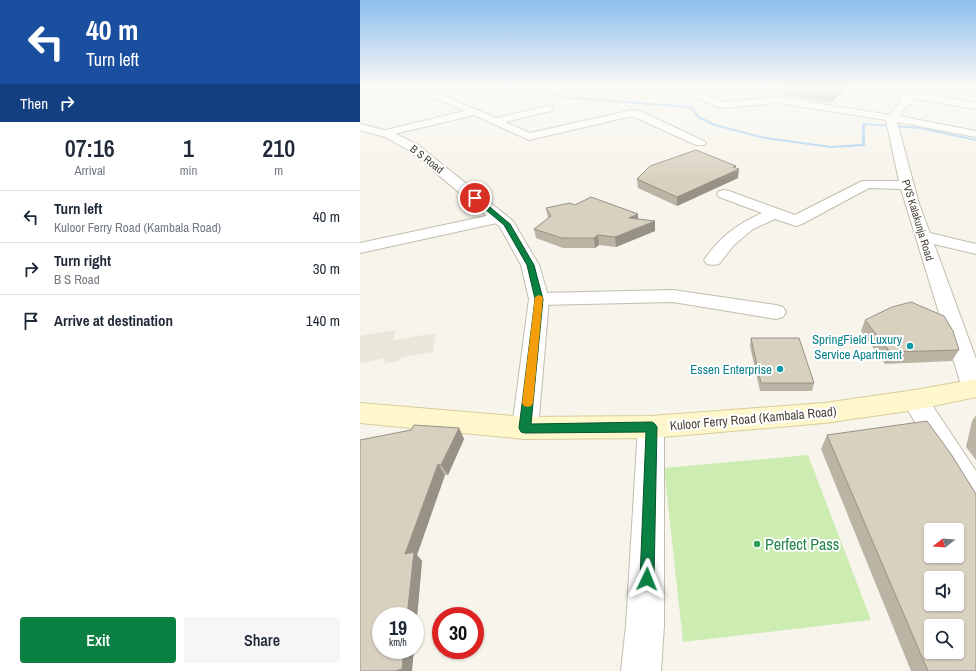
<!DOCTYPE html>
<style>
:root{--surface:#fff;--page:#f6f6f7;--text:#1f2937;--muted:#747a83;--line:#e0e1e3;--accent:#0b8043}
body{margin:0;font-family:"Archivo Narrow",sans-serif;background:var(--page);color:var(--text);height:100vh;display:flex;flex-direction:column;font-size:15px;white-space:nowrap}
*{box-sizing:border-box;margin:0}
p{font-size:13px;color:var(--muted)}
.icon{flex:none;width:22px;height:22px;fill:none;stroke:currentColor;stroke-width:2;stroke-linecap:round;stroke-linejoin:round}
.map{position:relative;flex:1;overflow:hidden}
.sheet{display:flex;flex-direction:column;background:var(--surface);width:360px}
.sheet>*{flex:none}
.banner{background:#1a4fa0;color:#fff;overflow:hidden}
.needle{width:26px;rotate:253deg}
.controls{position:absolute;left:564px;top:523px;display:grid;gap:8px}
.controls a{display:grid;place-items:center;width:40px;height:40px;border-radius:4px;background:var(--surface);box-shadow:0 1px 3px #0004;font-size:20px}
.speed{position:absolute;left:12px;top:607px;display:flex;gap:8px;font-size:20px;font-weight:700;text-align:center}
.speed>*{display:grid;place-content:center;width:52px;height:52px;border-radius:50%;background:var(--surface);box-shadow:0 1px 3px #0004;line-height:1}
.speed small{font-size:10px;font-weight:400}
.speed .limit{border:6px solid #d22;background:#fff;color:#111}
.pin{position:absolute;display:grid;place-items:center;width:34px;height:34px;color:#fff;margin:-17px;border:2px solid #fff;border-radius:50%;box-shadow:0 1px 4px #0007}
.me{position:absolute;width:44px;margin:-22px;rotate:2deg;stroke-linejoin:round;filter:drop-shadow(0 0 3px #0008)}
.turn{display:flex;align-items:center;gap:14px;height:84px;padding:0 20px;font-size:18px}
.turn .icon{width:52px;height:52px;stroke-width:2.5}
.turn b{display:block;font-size:28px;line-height:34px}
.then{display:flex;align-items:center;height:38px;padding:0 20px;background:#0003;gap:8px;font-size:15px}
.eta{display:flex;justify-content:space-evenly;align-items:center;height:68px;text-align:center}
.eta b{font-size:24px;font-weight:600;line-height:28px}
.button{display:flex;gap:8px;margin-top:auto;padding:8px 20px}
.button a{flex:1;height:46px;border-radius:4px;background:var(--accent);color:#fff;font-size:16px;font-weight:600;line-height:46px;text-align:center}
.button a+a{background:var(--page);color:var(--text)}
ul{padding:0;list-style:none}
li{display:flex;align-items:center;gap:12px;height:52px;padding:0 20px;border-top:1px solid var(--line)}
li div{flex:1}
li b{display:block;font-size:15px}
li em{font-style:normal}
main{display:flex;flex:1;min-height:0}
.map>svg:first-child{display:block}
.residential{fill:#eae6d9}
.green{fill:#cdecb2}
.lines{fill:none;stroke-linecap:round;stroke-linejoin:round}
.stream{fill:#a5cef5;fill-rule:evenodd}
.minor-casing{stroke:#c3bdad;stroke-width:2}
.tertiary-casing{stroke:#c3bdad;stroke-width:2}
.secondary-casing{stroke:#d8cd99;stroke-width:2}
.minor{fill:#fff;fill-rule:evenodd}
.tertiary{fill:#fff;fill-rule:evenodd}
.secondary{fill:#fff7cc;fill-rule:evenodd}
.wall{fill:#bbb4a5}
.shaded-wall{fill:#989286}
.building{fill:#d9d1c0;stroke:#989286;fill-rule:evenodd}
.route{fill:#0b8043;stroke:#07532c}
.slow{fill:#f59e0b}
.culture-dot{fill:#0f9aa8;stroke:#fff;stroke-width:1.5}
.leisure-dot{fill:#2e9e5b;stroke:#fff;stroke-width:1.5}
.labels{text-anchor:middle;stroke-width:4;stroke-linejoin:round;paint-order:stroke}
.far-street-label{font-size:11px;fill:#4b4538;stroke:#fff}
.culture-label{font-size:13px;fill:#0d838f;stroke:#fff;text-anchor:end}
.street-label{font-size:13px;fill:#4b4538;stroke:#fff}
.near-leisure-label{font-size:16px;fill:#27864d;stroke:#fff;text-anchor:start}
</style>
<main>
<section class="sheet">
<div class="banner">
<div class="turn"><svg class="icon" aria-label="left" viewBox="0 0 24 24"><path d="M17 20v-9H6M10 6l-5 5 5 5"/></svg><div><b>40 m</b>Turn left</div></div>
<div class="then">Then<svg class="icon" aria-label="right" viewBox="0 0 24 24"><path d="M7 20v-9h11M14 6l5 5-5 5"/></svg></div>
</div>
<div class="eta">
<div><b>07:16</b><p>Arrival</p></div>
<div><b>1</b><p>min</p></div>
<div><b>210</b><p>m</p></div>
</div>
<ul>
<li><svg class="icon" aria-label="left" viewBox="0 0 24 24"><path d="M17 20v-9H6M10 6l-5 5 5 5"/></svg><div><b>Turn left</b><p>Kuloor Ferry Road (Kambala Road)</p></div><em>40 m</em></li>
<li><svg class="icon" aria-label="right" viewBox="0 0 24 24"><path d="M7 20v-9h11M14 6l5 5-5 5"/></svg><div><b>Turn right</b><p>B S Road</p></div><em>30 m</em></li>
<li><svg class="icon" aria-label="arrive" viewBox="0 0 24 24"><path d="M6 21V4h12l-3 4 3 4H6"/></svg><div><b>Arrive at destination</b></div><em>140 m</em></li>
</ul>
<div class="button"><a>Exit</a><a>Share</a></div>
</section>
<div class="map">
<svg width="616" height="671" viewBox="0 0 616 671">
<rect width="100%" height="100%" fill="#f6f4eb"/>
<!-- residential -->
<path class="residential" d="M 36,330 L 33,340 L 76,333 L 73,352 L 42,357 L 38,361 L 24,364 L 25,358 L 0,363 L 0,336 Z"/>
<!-- green -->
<path class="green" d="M 448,455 L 511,620 L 323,642 L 304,468 Z"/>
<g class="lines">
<!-- stream -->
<path class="stream" d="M 171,86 L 174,86 L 200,96 L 331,106 L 341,117 L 356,124 L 405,137 L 471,146 L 502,144 L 502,124 L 503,123 L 560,127 L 616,139 L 616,141 L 560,129 L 505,125 L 505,146 L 471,148 L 405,139 L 354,126 L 339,119 L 330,108 L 200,98 Z"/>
<!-- minor casing -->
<g class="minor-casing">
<path id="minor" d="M 50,86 L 61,86 L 136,118 L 188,106 L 191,107 L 193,109 L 191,111 L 145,122 L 170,133 L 272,110 L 282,112 L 344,141 L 346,143 L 344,145 L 336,145 L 272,116 L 169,140 L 114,115 L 26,136 L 22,135 L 20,133 L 22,131 L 105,111 L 51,88 Z
M 312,86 L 323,86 L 362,102 L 418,97 L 530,115 L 537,105 L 543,101 L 535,95 L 502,88 L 501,86 L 517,86 L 543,92 L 560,93 L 616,103 L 616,109 L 551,98 L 554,101 L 544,109 L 539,116 L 616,131 L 616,137 L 537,122 L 559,204 L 570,233 L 616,244 L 616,254 L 574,244 L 616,359 L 616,397 L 605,395 L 602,388 L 541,189 L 509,188 L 442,224 L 436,226 L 415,219 L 393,229 L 374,245 L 359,264 L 353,265 L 347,264 L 344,260 C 360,237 376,225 402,213 L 359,197 L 357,194 L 359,191 L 364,190 L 369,191 L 435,215 L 502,181 L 539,181 L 526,120 L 418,103 L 361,108 L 313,88 Z
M 140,213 L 146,215 L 148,218 L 146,221 L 0,253 L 0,243 Z
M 313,290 L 416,305 L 423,307 L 426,312 L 423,317 L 416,319 L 313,302 L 179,305 L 172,303 L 169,299 L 172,295 L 179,293 Z
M 555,390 L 564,393 L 616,471 L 616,511 L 605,507 L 542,400 L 546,393 Z
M 291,416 L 301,419 L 304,427 L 304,625 L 301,671 L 261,671 L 266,625 L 278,427 L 281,419 Z"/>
</g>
<!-- tertiary casing -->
<g class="tertiary-casing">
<path id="tertiary" d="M 0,86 L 11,86 L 10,88 L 0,90 Z
M 0,124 L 32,132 L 58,145 L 153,221 L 179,265 L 189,299 L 178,428 L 175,436 L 165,439 L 155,436 L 152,428 L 169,299 L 161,265 L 140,227 L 50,151 L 25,137 L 0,130 Z"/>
</g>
<!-- secondary casing -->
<g class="secondary-casing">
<path id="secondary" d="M 616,379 L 616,397 L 555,410 L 464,423 L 291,438 L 165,439 L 0,423 L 0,403 L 165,417 L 291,416 L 464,403 L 555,390 Z"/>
</g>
<!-- minor -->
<use href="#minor" class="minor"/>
<!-- tertiary -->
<use href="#tertiary" class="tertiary"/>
<!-- secondary -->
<use href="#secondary" class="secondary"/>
</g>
<!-- wall -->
<path class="wall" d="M 432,86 L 488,86 L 470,103 L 423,95 L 424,90 Z
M 375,168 L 378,178 L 317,206 L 278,188 L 277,179 Z
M 215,205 L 278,214 L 278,219 L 295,221 L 295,231 L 256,247 L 239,245 L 235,248 L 203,248 L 176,238 L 174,229 L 188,218 L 186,208 Z
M 505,320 L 599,350 L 592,361 L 525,364 L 501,331 Z
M 391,338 L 454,383 L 452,391 L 400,391 L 390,346 Z
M 616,415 L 616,460 L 606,447 L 612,421 Z
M 99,428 L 104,439 L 88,475 L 85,475 L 57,555 L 62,561 L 55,640 L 51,430 Z
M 467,435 L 616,671 L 551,671 L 461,449 Z"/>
<!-- shaded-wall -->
<path class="shaded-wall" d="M 484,86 L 488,86 L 470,103 L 471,98 Z
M 376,166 L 375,171 L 379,169 L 378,178 L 317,206 L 317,197 Z
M 278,214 L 278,224 L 269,218 Z
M 295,221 L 295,231 L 256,247 L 255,237 Z
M 238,235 L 239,245 L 235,248 L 234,238 Z
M 99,428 L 104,439 L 88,475 L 81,465 Z
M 78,464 L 85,475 L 57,555 L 62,561 L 55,640 L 55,616 L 47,616 L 45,554 Z
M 44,650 L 54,650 L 52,671 L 35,671 Z"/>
<!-- building -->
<path class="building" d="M 432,86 L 484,86 L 471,98 L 424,90 Z
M 336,150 L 376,166 L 373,167 L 379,169 L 317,197 L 277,179 L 290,166 Z
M 231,197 L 278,214 L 269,218 L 295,221 L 255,237 L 238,235 L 234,238 L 202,238 L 174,229 L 191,216 L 186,208 L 210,203 L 215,205 Z
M 551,302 L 584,316 L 593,331 L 599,350 L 530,352 L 505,320 L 532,307 Z
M 391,338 L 439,338 L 454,383 L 401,383 Z
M 567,421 L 591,454 L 616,494 L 616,671 L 568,671 L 467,435 ZM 571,530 L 597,530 L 597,556 L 571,556 ZM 571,578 L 597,578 L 597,604 L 571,604 ZM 571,626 L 597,626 L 597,652 L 571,652 Z
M 54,425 L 99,428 L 81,465 L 78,464 L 45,554 L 54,552 L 47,616 L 21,616 L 21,650 L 44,650 L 42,669 L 35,671 L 0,671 L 0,440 L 51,430 Z"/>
<!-- sky -->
<linearGradient id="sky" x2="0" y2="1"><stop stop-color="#8dbeed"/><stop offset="0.48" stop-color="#fbfaf6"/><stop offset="1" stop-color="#fbfaf6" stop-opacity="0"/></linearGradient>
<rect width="616" height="180" fill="url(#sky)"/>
<!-- route -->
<path class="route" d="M 113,197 L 118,197 L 150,224 L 174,265 L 183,299 L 171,424 L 292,422 L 295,424 L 297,427 L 294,579 L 292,585 L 287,587 L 282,585 L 280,579 L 286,432 L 165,433 L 161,432 L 159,428 L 175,299 L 167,265 L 144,225 L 113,199 Z"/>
<!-- slow -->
<path class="slow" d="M 179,295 L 183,297 L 173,403 L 171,406 L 168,407 L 164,406 L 162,403 L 175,297 Z"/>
<!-- markers -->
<g class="culture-dot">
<circle cx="550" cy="346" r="4"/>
<circle cx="420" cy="369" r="4"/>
</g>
<circle class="leisure-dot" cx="397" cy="544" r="4"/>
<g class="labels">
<!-- far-street labels -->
<g class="far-street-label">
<text transform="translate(67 159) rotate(38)" y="4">B S Road</text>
<text transform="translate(558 220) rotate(73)" y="4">PVS Kalakunja Road</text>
</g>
<!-- culture labels -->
<g class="culture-label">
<text x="542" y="344">SpringField Luxury<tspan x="542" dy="15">Service Apartment</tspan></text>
<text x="412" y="374">Essen Enterprise</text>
</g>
<!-- street labels -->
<g class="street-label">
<text transform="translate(393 418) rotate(-5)" y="5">Kuloor Ferry Road (Kambala Road)</text>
</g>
<!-- near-leisure labels -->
<g class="near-leisure-label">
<text x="405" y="550">Perfect Pass</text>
</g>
</g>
</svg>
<div class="controls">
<a><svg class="needle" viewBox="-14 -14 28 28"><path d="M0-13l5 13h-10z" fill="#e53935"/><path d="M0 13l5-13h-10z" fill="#747a83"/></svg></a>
<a><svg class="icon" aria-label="sound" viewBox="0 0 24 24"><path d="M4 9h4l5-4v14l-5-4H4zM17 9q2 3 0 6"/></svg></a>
<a><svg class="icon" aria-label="search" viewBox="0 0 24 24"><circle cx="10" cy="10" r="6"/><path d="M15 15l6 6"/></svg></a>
</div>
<div class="speed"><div>19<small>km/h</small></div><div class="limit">30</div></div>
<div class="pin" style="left:115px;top:198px;background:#d93025"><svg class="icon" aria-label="arrive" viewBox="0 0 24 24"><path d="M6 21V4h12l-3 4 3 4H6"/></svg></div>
<svg class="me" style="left:287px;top:579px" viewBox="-20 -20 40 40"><path d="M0-17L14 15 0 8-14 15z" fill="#0b8043" stroke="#fff" stroke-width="4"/></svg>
</div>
</main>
